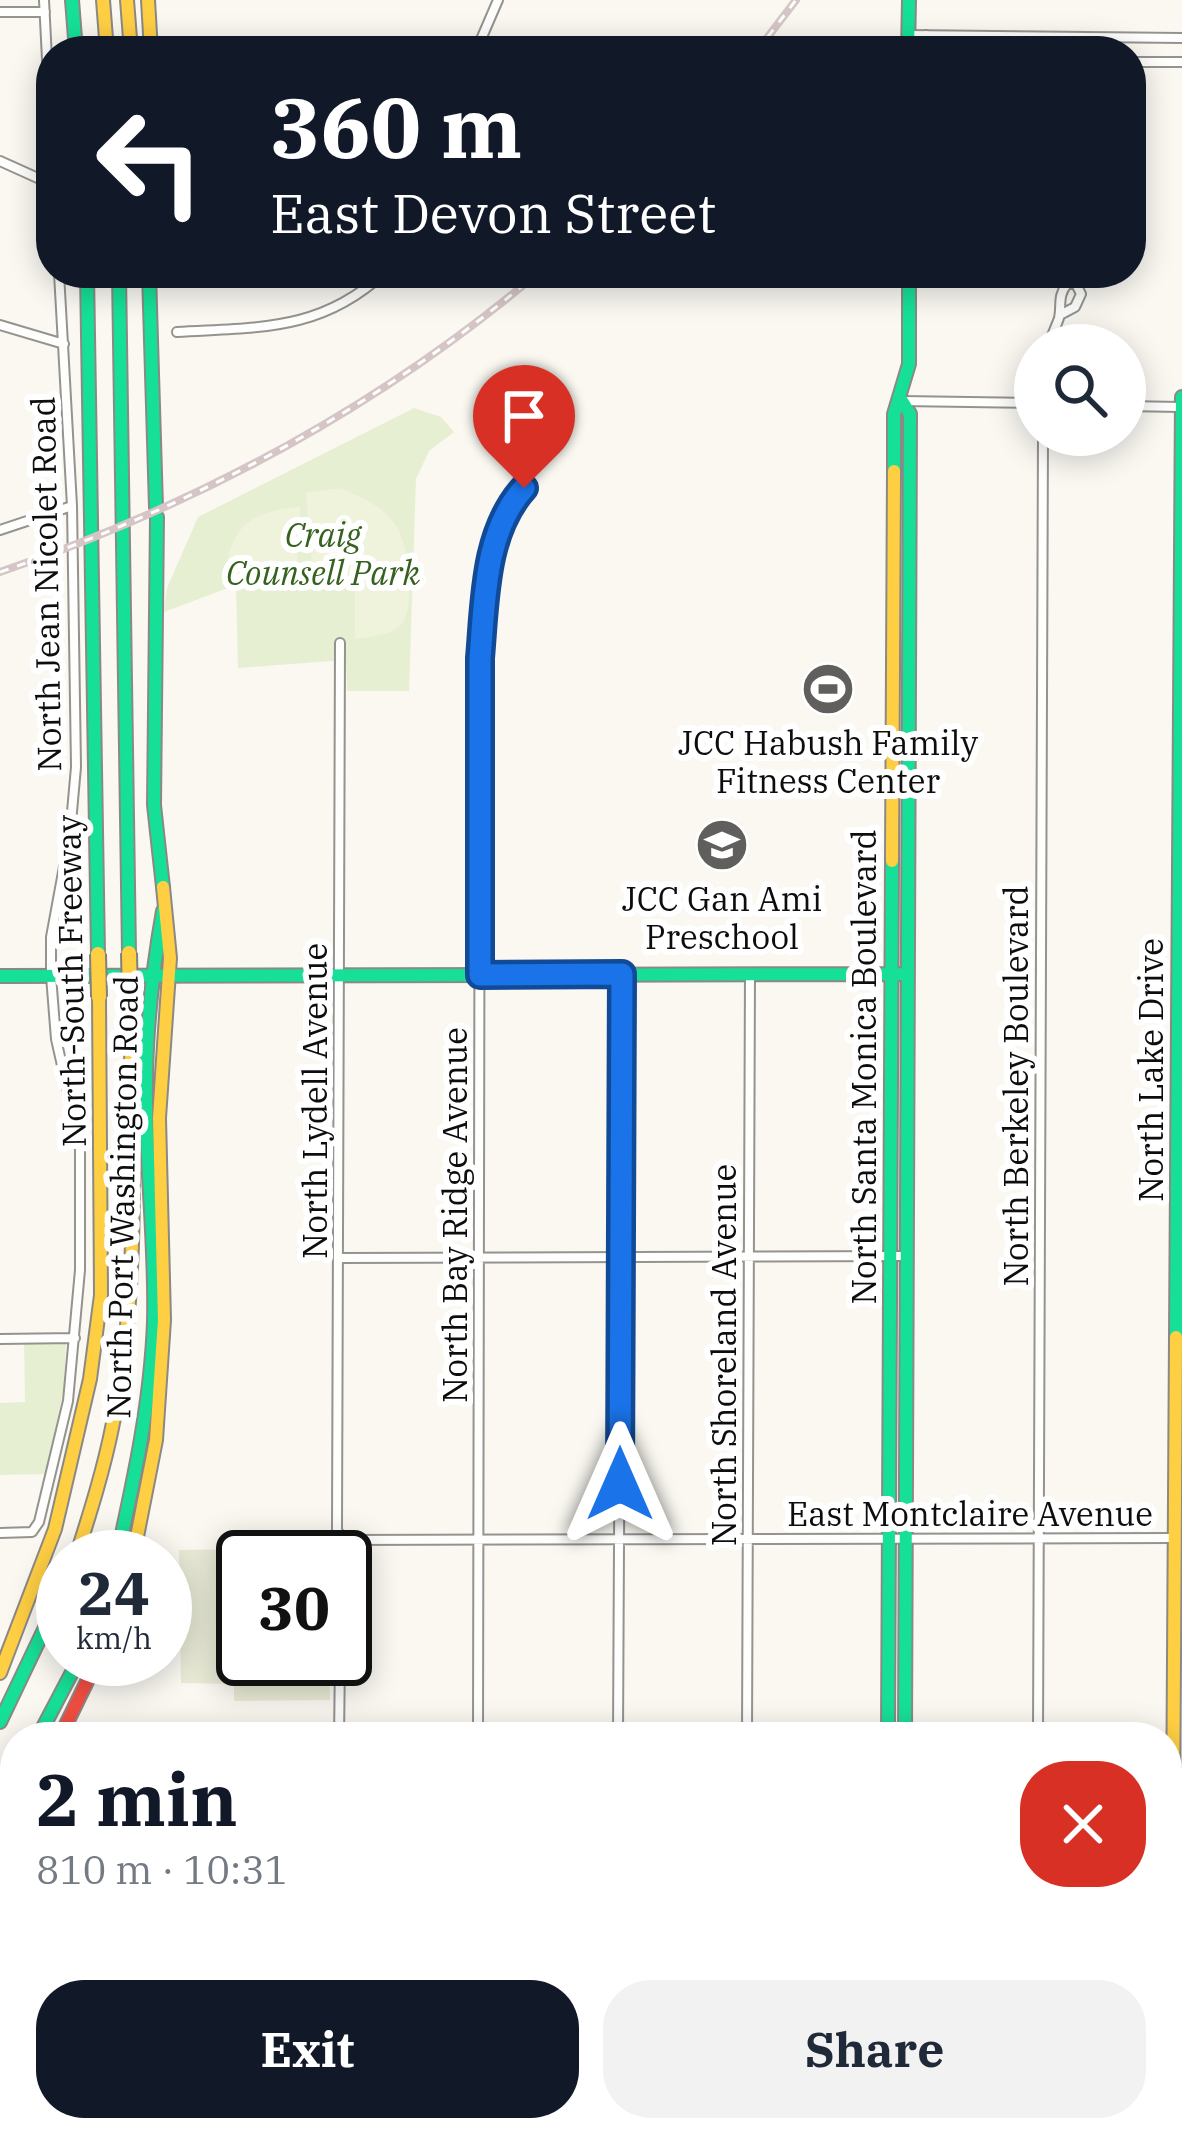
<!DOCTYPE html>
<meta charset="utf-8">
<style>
:root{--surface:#fff;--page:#f2f2f3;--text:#1f2937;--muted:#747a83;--accent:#111827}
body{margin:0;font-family:"IBM Plex Serif",serif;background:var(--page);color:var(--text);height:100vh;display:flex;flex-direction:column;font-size:45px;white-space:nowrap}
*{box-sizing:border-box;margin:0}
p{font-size:39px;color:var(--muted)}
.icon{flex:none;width:66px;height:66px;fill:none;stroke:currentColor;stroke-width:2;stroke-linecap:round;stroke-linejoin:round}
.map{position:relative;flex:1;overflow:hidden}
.panel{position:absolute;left:0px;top:1722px;width:1182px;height:420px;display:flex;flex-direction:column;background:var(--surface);border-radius:48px 48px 0 0;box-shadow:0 6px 30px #0003}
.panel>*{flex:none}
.hud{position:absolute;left:36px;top:36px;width:1110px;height:252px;border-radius:48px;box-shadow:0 6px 30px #0003;background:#111827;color:#fff;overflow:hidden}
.fabs{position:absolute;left:1014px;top:324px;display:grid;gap:24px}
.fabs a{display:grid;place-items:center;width:132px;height:132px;border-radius:50%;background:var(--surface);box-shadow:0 6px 30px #0003;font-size:60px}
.speed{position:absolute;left:36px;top:1530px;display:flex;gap:24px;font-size:60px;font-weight:700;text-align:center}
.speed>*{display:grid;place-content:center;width:156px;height:156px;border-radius:50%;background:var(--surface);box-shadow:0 6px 30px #0003;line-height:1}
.speed small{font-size:30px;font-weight:400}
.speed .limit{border:6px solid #111;border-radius:18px;background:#fff;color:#111}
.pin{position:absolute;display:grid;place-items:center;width:102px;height:102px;color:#fff;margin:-123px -51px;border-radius:50% 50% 50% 0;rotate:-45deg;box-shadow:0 0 12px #0007}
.pin .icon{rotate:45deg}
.me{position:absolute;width:132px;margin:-66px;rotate:0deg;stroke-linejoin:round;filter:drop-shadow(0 0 9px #0008)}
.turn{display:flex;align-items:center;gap:42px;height:252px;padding:0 36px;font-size:54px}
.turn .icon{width:156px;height:156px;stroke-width:2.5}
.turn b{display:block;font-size:84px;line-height:102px}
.round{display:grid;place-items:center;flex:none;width:126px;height:126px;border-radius:48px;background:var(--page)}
.overview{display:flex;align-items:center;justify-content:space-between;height:204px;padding:0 36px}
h1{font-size:72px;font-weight:800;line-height:90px;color:var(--accent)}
.primary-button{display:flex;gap:24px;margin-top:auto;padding:24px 36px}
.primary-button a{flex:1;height:138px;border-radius:48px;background:var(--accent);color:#fff;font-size:48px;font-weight:800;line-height:138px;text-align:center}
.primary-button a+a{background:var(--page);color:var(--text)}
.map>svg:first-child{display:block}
.green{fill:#e7efd2}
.cemetery{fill:#e8ead6}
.pitch{fill:#f0f3dc}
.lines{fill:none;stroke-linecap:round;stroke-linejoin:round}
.street-casing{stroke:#949390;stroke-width:12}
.fast-casing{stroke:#8a8986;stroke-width:16}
.slow-casing{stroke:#8a8986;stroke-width:16}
.jam-casing{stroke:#8a8986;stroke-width:16}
.street{stroke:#fefefd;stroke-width:8}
.fast{stroke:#16e098;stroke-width:12}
.slow{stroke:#ffcf43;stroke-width:12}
.jam{stroke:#f24e42;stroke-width:12}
.rail-casing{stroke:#d6c5c7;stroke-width:8}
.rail{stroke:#fff;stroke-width:3;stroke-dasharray:9;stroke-linecap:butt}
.slow-bridge-casing{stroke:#81807d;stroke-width:18;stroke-linecap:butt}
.slow-bridge{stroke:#ffcf43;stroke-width:14}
.route-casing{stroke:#114b97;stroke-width:30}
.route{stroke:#1a73e8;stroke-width:21}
.labels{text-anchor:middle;stroke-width:12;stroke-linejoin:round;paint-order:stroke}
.park-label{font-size:33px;font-style:italic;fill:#36621f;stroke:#fff}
.street-label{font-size:33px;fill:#0d0d0d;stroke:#fff}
.poi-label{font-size:33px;fill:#0d0d0d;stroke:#fff}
</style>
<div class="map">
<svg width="1182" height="2142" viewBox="0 0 1182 2142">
<rect width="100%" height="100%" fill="#faf8f1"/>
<!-- green -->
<path class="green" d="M 414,408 L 441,417 L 454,432 L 429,451 L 416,479 L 409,691 L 347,691 L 346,660 L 238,668 L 236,585 L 164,612 L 167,588 L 198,517 Z
M 24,1342 L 66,1344 L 64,1387 L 46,1474 L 0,1475 L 0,1403 L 25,1402 Z"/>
<!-- cemetery -->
<path class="cemetery" d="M 328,1548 L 328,1557 L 243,1557 L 243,1659 L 329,1659 L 330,1700 L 234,1701 L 234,1684 L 181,1683 L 179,1550 Z"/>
<!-- pitch -->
<path class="pitch" d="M 340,488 C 384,506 405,521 408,570 L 313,577 L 306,493 Z
M 300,507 L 296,583 L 224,584 C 229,531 245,511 300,507 Z
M 355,585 L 409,585 C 410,632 397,633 355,639 Z"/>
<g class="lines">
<!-- street casing -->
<g class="street-casing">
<path id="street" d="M 44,0 L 51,138
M 0,12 L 45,12
M 908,35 L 1182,38
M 476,51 L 498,0
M 925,51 L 926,35
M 1131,62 L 1182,62
M 0,161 L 51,184
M 0,325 L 64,344
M 177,332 C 258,327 320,332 384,273
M 1049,345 C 1051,336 1056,327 1059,318 C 1062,305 1057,297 1067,284 L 1076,284 L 1081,294 L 1075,307 L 1060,315
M 902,401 L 1035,403
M 1125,406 L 1180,407
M 0,530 L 72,506
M 340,643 L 337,1530 L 343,1540 L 341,1557
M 338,1258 L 907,1256
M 0,1339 L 75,1338
M 0,1533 L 32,1532 L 39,1522 L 68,1401 L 80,1270 L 80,1145 L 56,1039 L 51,976 L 51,937 L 70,834 L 76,767 L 72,506 L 59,273
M 343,1540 L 1174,1538
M 339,1737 L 340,1659
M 478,1737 L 480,658 C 485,601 484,532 524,487
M 618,1737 L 622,974
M 747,1737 L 750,973
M 1038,1737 L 1043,435
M 0,1817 L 15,1828
M 0,2002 L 15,2004
M 478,2127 L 478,2142
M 13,2142 L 15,2118
M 338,2142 L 338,2127
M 618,2142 L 618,2127
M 745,2142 L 745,2127"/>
</g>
<!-- fast casing -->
<g class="fast-casing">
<path id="fast" d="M 72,0 L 76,51
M 908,51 L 909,0
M 87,273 L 98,954
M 119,273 L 129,953
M 149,273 L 156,507
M 902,401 L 910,414 L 905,1737
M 894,471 L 894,414 L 909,364 L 909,273
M 157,517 L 154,805 L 163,887
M 0,976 L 908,974
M 1176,1337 L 1182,397
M 117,1557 C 134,1479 151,1402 154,1322 C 156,1249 147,1176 146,1102 C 145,1039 152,973 163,911
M 0,1722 L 63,1590
M 38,1737 L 79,1659
M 888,1737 L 892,861
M 0,1796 L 15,1773
M 0,1828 L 15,1806
M 1177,2031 L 1177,2119
M 903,2127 L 903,2142"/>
</g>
<!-- slow casing -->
<g class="slow-casing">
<path id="slow" d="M 103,0 L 107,51
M 127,0 L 131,51
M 148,0 L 151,51
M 892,861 L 894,471
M 76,1557 C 90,1513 104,1469 113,1423 C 141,1284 132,1138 130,997
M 133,1557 L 156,1440 L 164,1320 L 159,1118 L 170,958 L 163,887
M 0,1673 L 55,1529 L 90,1379 L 101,1295 L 99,997
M 1178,1774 L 1178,1867
M 886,2127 L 886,2142
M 1171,2142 L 1176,1337"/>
</g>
<!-- jam casing -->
<g class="jam-casing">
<path id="jam" d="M 60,1737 L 98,1659"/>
</g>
<!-- street -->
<use href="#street" class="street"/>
<!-- fast -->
<use href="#fast" class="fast"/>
<!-- slow -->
<use href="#slow" class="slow"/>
<!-- jam -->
<use href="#jam" class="jam"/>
<!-- rail casing -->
<g class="rail-casing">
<path id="rail" d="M 757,51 L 796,0
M 0,572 C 197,505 379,407 538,273"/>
</g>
<!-- rail -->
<use href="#rail" class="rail"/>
<!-- slow-bridge casing -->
<g class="slow-bridge-casing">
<path id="slow-bridge" d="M 129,953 L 130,997
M 98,954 L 99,997"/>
</g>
<!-- slow-bridge -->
<use href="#slow-bridge" class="slow-bridge"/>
</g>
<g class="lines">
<!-- route casing -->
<g class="route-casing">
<path id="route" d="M 524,488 C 484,532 485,601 480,658 L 480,975 L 622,974 L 620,1484"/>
</g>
<!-- route -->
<use href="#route" class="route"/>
</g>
<!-- icons -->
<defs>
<g id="stadium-disc" transform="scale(2.7)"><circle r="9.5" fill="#605f5d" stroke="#fff"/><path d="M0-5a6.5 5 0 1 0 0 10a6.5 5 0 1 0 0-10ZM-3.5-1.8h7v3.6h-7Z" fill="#fff"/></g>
<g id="school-disc" transform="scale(2.7)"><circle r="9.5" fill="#605f5d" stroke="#fff"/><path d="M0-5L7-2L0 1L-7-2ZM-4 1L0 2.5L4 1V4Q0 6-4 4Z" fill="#fff"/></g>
</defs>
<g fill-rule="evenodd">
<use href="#stadium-disc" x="828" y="689"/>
<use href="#school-disc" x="722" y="845"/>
</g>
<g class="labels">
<!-- park labels -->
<g class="park-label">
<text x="323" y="547">Craig<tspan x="323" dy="38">Counsell Park</tspan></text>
</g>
<!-- street labels -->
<g class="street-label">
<text transform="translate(46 584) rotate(-91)" y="12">North Jean Nicolet Road</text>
<text transform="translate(71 981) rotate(-91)" y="12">North-South Freeway</text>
<text transform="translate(864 1067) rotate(-90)" y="12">North Santa Monica Boulevard</text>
<text transform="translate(1151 1070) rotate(-90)" y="12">North Lake Drive</text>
<text transform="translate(1016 1086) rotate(-90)" y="12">North Berkeley Boulevard</text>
<text transform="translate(315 1101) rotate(-90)" y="12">North Lydell Avenue</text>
<text transform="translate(122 1197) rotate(-89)" y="12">North Port Washington Road</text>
<text transform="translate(455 1215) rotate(-90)" y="12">North Bay Ridge Avenue</text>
<text transform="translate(724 1355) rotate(-90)" y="12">North Shoreland Avenue</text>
<text x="970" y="1526">East Montclaire Avenue</text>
</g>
<!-- poi labels -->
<g class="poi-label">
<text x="828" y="755">JCC Habush Family<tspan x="828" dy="38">Fitness Center</tspan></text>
<text x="722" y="911">JCC Gan Ami<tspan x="722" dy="38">Preschool</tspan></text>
</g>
</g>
</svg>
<div class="fabs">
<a><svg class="icon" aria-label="search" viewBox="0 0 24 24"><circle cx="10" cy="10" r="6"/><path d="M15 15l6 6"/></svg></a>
</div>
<div class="speed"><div>24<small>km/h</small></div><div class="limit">30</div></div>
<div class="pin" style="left:524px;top:488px;background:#d93025"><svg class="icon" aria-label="arrive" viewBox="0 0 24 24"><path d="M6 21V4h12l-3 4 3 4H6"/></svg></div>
<svg class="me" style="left:620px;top:1484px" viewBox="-20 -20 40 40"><path d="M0-17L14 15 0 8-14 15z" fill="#1a73e8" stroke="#fff" stroke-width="4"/></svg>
<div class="hud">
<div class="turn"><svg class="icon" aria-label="left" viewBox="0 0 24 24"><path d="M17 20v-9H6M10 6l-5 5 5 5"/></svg><div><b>360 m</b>East Devon Street</div></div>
</div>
<section class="panel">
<div class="overview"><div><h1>2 min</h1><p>810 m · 10:31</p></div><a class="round" style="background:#d93025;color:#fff"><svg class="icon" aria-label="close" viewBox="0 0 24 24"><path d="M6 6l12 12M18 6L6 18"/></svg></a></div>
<div class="primary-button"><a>Exit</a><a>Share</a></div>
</section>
</div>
